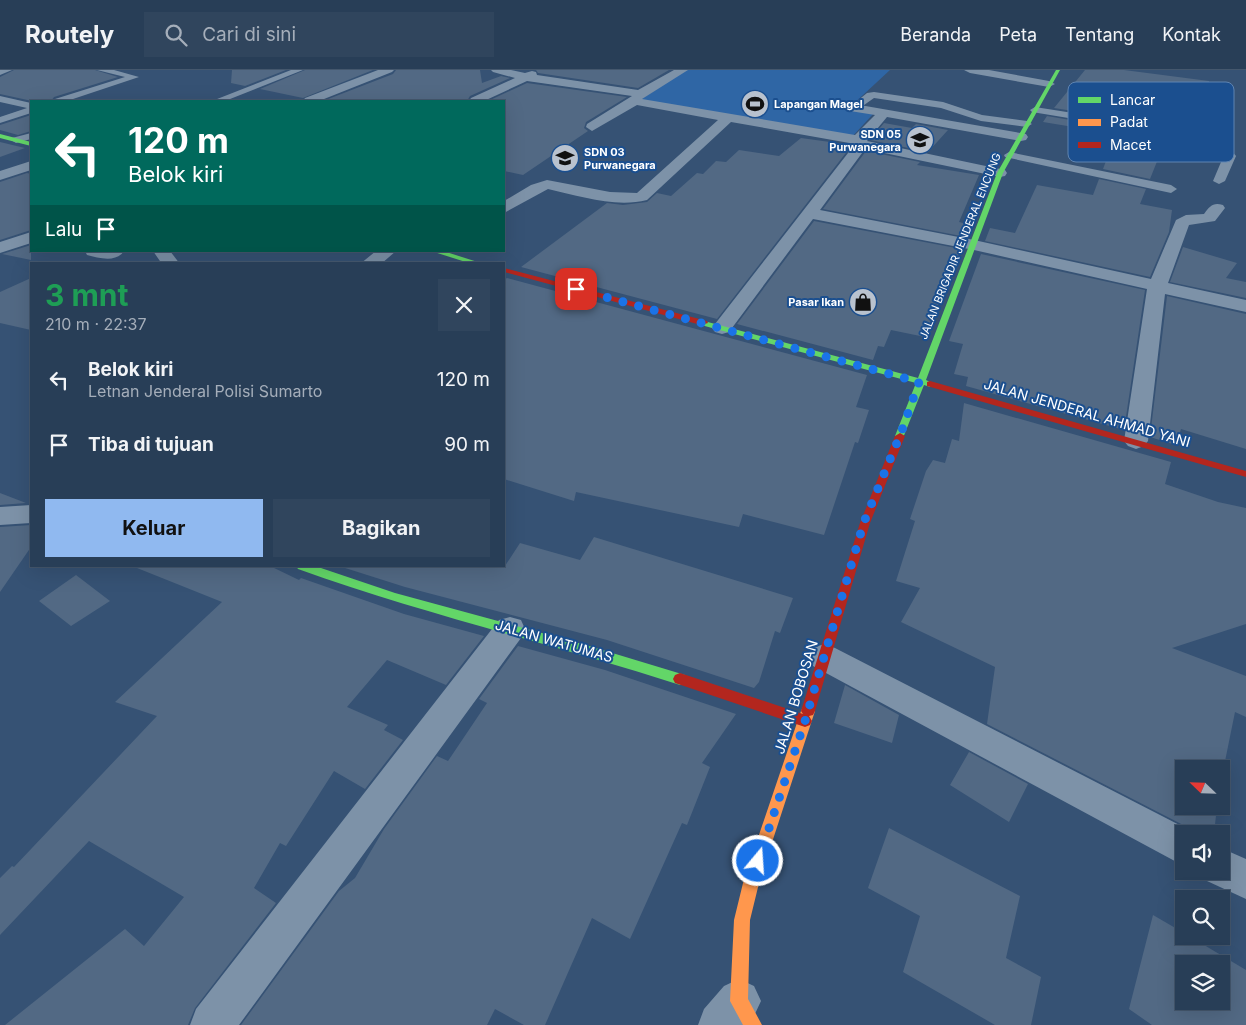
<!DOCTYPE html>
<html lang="id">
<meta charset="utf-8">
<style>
:root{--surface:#283e57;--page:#30455d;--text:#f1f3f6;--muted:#a5aeba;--line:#44576d;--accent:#90b9f0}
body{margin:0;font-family:Inter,sans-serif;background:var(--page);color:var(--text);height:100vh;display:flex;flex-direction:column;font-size:19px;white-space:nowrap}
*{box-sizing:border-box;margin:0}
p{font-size:16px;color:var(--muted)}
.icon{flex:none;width:28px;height:28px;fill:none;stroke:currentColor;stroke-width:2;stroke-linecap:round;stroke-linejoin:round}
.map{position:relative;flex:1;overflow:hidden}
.sheet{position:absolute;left:30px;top:192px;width:475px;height:305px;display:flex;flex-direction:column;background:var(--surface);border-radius:0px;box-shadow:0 5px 20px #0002,0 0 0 1px var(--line)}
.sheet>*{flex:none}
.top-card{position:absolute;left:30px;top:30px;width:475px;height:152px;border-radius:0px;box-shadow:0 5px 20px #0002,0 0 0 1px var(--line);background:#00695c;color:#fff;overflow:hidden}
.needle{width:32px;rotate:293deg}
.buttons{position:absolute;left:1175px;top:690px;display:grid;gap:10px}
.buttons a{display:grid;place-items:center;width:55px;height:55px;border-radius:0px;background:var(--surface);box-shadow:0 5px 20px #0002,0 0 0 1px var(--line);font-size:25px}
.pin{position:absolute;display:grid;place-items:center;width:42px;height:42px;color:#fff;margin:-21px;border-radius:10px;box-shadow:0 2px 8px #0006}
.me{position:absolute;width:55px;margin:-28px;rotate:18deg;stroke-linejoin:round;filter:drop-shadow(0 0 4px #0008)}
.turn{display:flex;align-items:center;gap:18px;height:105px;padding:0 15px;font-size:22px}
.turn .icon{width:65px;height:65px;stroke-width:2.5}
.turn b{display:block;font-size:35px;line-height:42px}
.then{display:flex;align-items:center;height:48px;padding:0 15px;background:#0003;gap:10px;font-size:19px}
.round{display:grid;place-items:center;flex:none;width:52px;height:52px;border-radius:0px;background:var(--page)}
.head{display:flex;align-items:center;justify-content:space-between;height:85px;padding:0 15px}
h1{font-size:30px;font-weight:700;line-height:38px;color:#1e9e55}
.cta{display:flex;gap:10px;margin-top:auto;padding:10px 15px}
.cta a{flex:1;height:58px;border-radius:0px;background:var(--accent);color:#111;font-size:20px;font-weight:700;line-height:58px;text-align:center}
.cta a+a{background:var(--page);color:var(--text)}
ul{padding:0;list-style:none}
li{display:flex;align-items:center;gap:15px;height:65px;padding:0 15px}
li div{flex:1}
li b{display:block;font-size:19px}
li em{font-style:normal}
header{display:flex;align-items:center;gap:30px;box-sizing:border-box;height:70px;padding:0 25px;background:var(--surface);border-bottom:1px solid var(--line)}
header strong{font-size:24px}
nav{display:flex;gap:28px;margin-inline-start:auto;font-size:18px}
.search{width:350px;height:45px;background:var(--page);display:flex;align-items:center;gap:12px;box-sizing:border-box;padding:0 18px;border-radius:0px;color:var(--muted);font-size:19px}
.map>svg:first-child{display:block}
.green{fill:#2f66a5}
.building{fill:#526984;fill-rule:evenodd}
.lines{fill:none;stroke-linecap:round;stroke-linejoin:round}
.lane{fill:#7d92a8;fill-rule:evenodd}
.street{fill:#7d92a8;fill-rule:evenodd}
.fast{fill:#63d668;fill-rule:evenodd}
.slow{fill:#ff974d;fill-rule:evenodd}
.jam{fill:#b3261e;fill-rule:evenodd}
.route{stroke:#1a73e8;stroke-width:9;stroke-dasharray:0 16.2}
.labels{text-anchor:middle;stroke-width:4;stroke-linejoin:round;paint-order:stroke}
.far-poi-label{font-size:11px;font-weight:bold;fill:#fff;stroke:#1b4f8f;text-anchor:start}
.far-street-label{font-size:11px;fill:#fff;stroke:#1b4f8f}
.street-label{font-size:14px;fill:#fff;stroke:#1b4f8f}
.key{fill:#1b4f8f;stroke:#5f84b1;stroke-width:1}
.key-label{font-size:14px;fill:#fff}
</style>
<header>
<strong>Routely</strong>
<div class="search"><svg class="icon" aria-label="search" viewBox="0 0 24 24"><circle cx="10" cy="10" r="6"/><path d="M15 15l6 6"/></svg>Cari di sini</div>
<nav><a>Beranda</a><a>Peta</a><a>Tentang</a><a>Kontak</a></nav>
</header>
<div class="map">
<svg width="1246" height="955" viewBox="0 0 1246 955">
<rect width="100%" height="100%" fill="#365274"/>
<!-- green -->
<path class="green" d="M 686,0 L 890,0 L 849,38 L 874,43 L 851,68 L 640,30 Z"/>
<!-- building -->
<path class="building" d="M 14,0 L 95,0 L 118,7 L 54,27 L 51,31 L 32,31 L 0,24 L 0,7 Z
M 232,0 L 286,0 L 245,16 L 231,13 Z
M 305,0 L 373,0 L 303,28 L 260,19 Z
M 396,0 L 480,0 L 482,13 L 501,6 L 510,8 L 470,26 L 467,31 L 323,31 L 393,4 Z
M 536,0 L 669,0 L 638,18 L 538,3 Z
M 1085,0 L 1124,0 L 1209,11 L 1204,65 L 1170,59 L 1168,65 L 1162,63 L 1158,57 L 1143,52 L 1054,38 Z
M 527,13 L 627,27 L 586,52 L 584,58 L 588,61 L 523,105 L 504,101 L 504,31 L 488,31 Z
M 31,45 L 31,61 L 18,65 L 0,60 L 0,55 Z
M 1047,46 L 1140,62 L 1164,74 L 1150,109 L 1103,99 L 1116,64 L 1043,52 Z
M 884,53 L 912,58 L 916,54 L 948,60 L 928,82 L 870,70 Z
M 801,68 L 852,75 L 717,249 L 521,197 L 607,133 L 623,135 L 647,132 L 657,123 L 671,126 L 697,103 L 703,104 L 716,91 L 726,92 L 739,80 L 779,86 Z
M 0,72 L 25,78 L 0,87 Z
M 866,81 L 920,92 L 917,95 L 979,105 L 959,152 L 971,155 L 966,167 L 823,139 Z
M 27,103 L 31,104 L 31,160 L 0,170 L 0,112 Z
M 1099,109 L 1146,119 L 1140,134 L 1172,140 L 1169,162 L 1150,207 L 985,171 L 990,158 L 1015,163 L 1037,115 L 1093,125 Z
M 814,151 L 961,179 L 925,267 L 891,260 L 884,277 L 878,276 L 873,290 L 737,254 Z
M 31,175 L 31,190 L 2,184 Z
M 1183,177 L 1237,193 L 1226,208 L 1246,212 L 1246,228 L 1170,212 Z
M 981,184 L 1145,220 L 1124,360 L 966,316 L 968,307 L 954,304 L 963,274 L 949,271 Z
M 31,208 L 31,260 L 0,253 L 0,222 Z
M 507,208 L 867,305 L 856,337 L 869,340 L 858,373 L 855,372 L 824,465 L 743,444 L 739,457 L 576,422 L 574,431 L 504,409 L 504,210 Z
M 1167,226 L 1246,244 L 1246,379 L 1181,359 L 1176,375 L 1150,367 Z
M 964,333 L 1171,392 L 1165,414 L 1218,432 L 1246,438 L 1246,554 L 1172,578 L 1246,606 L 1246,647 L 1235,642 L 1221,711 L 1221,699 L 1184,699 L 1184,736 L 1217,736 L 1214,764 L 1202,764 L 1189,758 L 987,654 L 995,597 L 901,552 L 920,518 L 896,511 L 915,451 L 910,449 L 926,401 L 933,390 L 945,393 L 952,369 L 959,371 Z
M 0,423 L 26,433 L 0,435 Z
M 31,455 L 31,477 L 0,522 L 0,457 Z
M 594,467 L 793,528 L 780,563 L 775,561 L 759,612 L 754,618 L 607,570 L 405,517 L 342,497 L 505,496 L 520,473 L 580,490 Z
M 137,496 L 270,496 L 299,510 L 301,508 L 404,544 L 484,566 L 446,615 L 387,590 L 347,637 L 388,655 L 384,660 L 403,670 L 365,719 L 334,701 L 286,776 L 280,773 L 254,818 L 276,833 L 195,938 L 188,955 L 5,955 L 125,859 L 144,876 L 184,827 L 89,771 L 0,865 L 0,808 L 12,796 L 14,797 L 157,646 L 115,632 L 222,532 L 137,498 Z
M 76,505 L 110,531 L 71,556 L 39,531 Z
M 518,576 L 605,600 L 736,644 L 702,693 L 710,697 L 687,755 L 682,753 L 630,869 L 592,848 L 545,955 L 524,955 L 495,939 L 487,955 L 241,955 L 339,821 L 355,808 L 384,759 L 437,686 L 448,691 L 487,633 L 479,629 Z
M 845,615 L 899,645 L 892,673 L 834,653 Z
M 969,682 L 1028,714 L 1009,752 L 950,715 Z
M 889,758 L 1020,826 L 1006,888 L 1041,907 L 1031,955 L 995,955 L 903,902 L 920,846 L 868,818 Z
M 1153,845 L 1184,863 L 1184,866 L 1189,866 L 1246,900 L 1246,955 L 1152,955 L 1129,939 ZM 1184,894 L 1221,894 L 1221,931 L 1184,931 Z"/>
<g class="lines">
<!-- lane -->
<path class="lane" d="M 0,0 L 12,0 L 0,5 Z
M 97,0 L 114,0 L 139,7 L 67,31 L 53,31 L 55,29 L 125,7 Z
M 291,0 L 303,0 L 225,31 L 212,31 Z
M 874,22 L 943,32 L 982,45 L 1027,51 L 1032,54 L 1027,57 L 981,51 L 941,38 L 874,28 L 857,40 L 851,40 L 851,36 L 867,23 Z
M 0,26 L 31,33 L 31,43 L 0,53 L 0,47 L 27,38 L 0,32 Z
M 1035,37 L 1143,54 L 1157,59 L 1161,65 L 1232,81 L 1236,86 L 1225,111 L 1219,114 L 1213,111 L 1224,85 L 1162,72 C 1153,69 1149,63 1141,60 L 1032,42 L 1030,40 Z
M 31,63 L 31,69 L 16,73 L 11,70 L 12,68 Z
M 1009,82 L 1171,115 L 1177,119 L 1171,123 L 1005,87 L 1004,85 Z"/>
<!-- street -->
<path class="street" d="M 378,0 L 394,0 L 392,2 L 319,31 L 303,31 L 305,28 Z
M 491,0 L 511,0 L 525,3 L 532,1 L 536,2 L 537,5 L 638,20 L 674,0 L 688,0 L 642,29 L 855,65 L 875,45 L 850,41 L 848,38 L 854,34 L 1026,64 L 1028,67 L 1026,70 L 1021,71 L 887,47 L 867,71 L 1000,99 L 1005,100 L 1007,103 L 1005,106 L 1000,107 L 865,79 L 820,140 L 974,170 L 1151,209 L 1176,150 L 1186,145 L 1204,144 C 1210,136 1213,132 1223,135 L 1225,138 L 1215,151 L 1189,155 L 1168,213 L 1246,230 L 1246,242 L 1165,224 L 1148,371 L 1144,376 L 1136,379 L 1128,376 L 1124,371 L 1147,219 L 974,180 L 813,149 L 729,262 L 722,264 L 715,262 L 712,258 L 715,254 L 855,74 L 731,52 L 647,130 C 615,138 580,126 548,119 L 504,143 L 504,131 L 531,115 L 547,110 L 610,122 L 637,123 L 718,50 L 637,35 L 592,61 L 586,57 L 587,54 L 632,26 L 527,11 L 484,31 L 469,31 L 471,28 L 515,8 L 493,2 Z
M 964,0 L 989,0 L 1049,11 L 1055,14 L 1049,17 L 970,3 Z
M 31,91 L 31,100 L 0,110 L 0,101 Z
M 31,162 L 31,173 L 0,183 L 0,172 Z
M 85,181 L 124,181 C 116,193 99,188 87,185 Z
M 153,181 L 170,181 L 180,194 L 162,194 Z
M 376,181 L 396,181 L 381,194 L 360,194 Z
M 31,435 L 31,453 L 0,455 L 0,437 Z
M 510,547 L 521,550 L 525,559 L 521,568 L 239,955 L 190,955 L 196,939 L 499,550 Z
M 824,574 L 835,578 L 1197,764 L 1184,764 L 1184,796 L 813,596 L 808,587 L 813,578 Z
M 1221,778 L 1246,789 L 1246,829 L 1207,811 L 1204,801 L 1221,801 Z
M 739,909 L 754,916 L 761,931 L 754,946 L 748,955 L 698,955 L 704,939 L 724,916 Z"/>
<!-- fast -->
<path class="fast" d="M 1056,0 L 1060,0 L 1003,103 L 926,310 L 934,314 L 930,317 L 924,315 L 903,368 L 900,369 L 895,366 L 916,313 L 701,255 L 701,251 L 704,251 L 918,308 L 997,103 Z
M 0,64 L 31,72 L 31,76 L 0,68 Z
M 431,181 L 443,181 L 484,194 L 472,194 Z
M 296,496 L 315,496 L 395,523 L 586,575 L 685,605 L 687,609 L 685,613 L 680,615 C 553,574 423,544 298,499 Z"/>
<!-- slow -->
<path class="slow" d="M 808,635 L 813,637 L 815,641 L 760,809 L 750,850 L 748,929 L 762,955 L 743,955 L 730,931 L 734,850 L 744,809 L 801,641 L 803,637 Z"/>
<!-- jam -->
<path class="jam" d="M 504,198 L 707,251 L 708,253 L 701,255 L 504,202 Z
M 930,311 L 1246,401 L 1246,407 L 927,316 L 927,312 Z
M 900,363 L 905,366 L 870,453 L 815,641 L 813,645 L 809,646 L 812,651 L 810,655 L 805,657 L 675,613 L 673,609 L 675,605 L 680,603 L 803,644 L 801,641 L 860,453 L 895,366 Z"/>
</g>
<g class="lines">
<!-- route -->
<path class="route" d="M 576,219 L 919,312 L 901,363 L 864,452 L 805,651 L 758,791"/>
</g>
<!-- icons -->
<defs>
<g id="stadium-disc" transform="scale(1.4375)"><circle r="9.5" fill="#b9c2ce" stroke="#1b4f8f"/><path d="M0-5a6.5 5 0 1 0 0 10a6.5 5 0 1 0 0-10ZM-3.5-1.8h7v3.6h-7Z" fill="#111"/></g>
<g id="school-disc" transform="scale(1.4375)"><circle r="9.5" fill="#b9c2ce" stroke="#1b4f8f"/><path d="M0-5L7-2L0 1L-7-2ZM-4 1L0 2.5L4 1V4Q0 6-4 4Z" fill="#111"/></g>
<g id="shop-disc" transform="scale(1.4375)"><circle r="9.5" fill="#b9c2ce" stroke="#1b4f8f"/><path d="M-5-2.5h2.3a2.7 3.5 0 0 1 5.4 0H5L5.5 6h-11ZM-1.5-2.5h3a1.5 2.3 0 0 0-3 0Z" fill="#111"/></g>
</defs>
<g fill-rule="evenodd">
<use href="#stadium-disc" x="755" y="34"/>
<use href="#school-disc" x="920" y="70"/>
<use href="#school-disc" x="565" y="88"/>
<use href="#shop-disc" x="863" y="232"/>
</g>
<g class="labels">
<!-- far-poi labels -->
<g class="far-poi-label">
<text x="774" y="38">Lapangan Magel</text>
<text x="901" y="68" text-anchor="end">SDN 05<tspan x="901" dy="13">Purwanegara</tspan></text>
<text x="584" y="86">SDN 03<tspan x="584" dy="13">Purwanegara</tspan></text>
<text x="844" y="236" text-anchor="end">Pasar Ikan</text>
</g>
<!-- far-street labels -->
<g class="far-street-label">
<text transform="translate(960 176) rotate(-68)" y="4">JALAN BRIGADIR JENDERAL ENCUNG</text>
</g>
<!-- street labels -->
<g class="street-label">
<text transform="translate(1087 343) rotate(16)" y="5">JALAN JENDERAL AHMAD YANI</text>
<text transform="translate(554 571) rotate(16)" y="5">JALAN WATUMAS</text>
<text transform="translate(796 627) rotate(-73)" y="5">JALAN BOBOSAN</text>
</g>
</g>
<!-- legend -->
<rect x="1068" y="12" width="166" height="80" rx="8" class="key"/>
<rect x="1078" y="27" width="23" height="6" fill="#63d668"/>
<rect x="1078" y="49" width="23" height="7" fill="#ff974d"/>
<rect x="1078" y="72" width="23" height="6" fill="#b3261e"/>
<g class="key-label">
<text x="1110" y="35">Lancar</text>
<text x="1110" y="57">Padat</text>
<text x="1110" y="80">Macet</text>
</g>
</svg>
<div class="buttons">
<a><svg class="needle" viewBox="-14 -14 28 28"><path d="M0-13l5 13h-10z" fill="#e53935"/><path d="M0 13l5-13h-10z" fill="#a5aeba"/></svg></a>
<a><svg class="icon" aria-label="sound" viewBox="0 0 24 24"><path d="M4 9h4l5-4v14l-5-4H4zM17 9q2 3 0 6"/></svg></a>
<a><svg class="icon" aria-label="search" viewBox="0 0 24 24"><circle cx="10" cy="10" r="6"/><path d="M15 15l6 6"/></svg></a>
<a><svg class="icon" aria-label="layers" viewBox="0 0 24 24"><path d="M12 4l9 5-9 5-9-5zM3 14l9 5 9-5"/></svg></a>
</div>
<div class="pin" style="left:576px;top:219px;background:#d93025"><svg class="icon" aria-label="arrive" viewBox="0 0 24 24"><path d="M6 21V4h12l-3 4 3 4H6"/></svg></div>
<svg class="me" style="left:758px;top:791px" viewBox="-20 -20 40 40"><circle r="17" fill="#1a73e8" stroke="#fff" stroke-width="3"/><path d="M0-11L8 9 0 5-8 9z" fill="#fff"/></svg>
<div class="top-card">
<div class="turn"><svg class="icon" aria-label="left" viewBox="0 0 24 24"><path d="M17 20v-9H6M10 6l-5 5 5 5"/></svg><div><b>120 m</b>Belok kiri</div></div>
<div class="then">Lalu<svg class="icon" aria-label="arrive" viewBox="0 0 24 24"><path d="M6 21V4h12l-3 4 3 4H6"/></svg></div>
</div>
<section class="sheet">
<div class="head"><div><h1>3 mnt</h1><p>210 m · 22:37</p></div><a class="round"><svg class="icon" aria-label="close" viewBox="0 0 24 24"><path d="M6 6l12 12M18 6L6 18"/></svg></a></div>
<ul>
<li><svg class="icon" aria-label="left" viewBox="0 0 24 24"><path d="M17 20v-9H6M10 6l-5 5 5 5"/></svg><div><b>Belok kiri</b><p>Letnan Jenderal Polisi Sumarto</p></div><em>120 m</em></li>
<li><svg class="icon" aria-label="arrive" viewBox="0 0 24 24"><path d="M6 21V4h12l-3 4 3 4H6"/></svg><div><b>Tiba di tujuan</b></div><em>90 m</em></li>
</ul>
<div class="cta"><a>Keluar</a><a>Bagikan</a></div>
</section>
</div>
